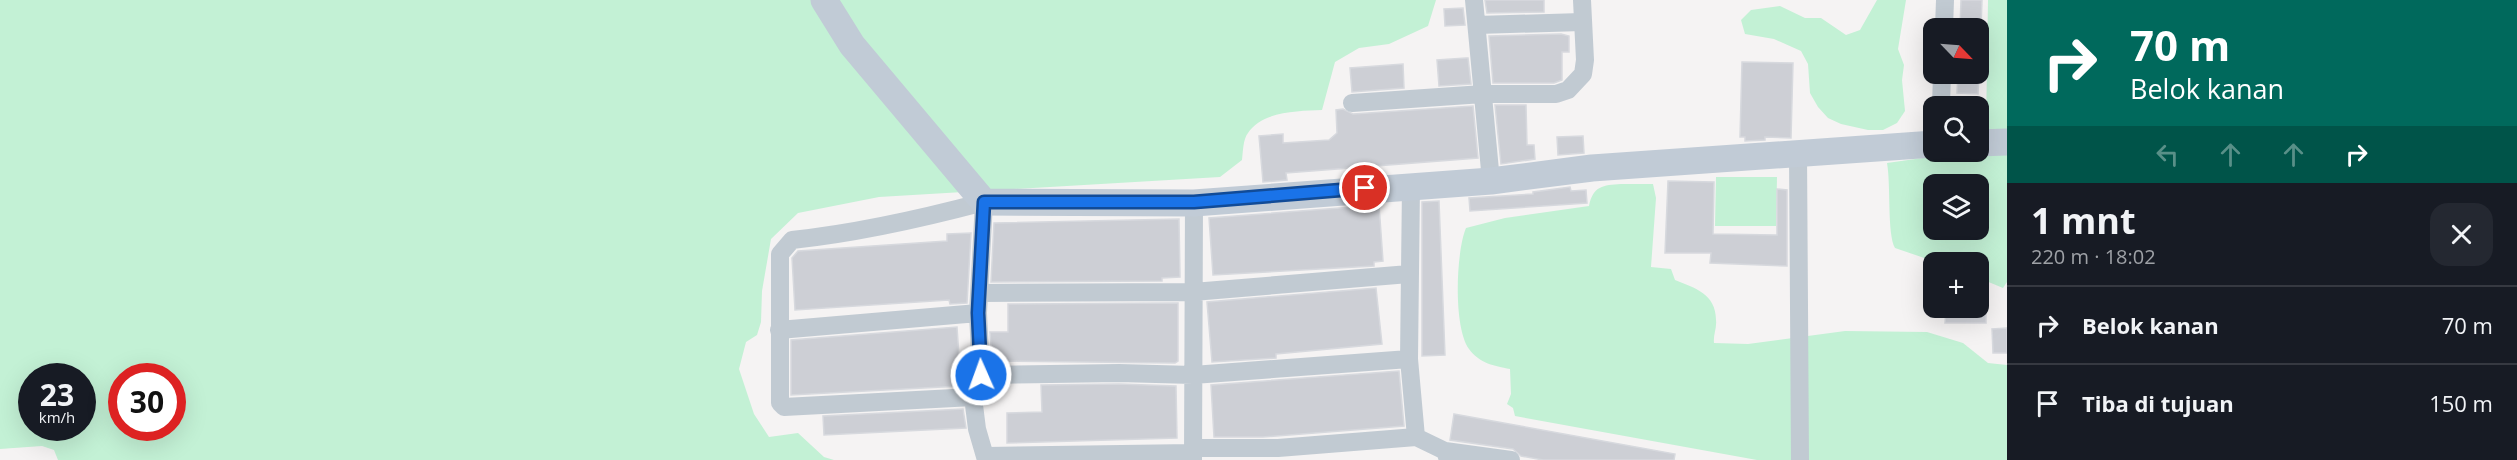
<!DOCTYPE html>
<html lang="id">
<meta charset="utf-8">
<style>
:root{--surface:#171b24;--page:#242831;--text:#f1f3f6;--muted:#9ea1a6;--line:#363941}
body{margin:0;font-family:"Open Sans",sans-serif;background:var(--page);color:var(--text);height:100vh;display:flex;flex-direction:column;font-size:22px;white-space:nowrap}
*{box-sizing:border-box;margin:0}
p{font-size:20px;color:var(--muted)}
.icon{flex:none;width:33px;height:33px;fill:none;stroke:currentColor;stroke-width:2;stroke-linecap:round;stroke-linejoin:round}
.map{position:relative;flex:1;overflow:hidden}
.details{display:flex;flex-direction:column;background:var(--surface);width:510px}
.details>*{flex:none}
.top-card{background:#00695c;color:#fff;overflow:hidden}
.needle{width:39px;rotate:115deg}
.tools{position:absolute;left:1923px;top:18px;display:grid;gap:12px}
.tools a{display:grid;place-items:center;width:66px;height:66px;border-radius:12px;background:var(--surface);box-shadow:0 6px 24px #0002;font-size:30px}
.speed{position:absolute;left:18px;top:363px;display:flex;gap:12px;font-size:30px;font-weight:700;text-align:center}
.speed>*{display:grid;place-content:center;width:78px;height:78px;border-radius:50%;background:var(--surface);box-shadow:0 6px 24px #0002;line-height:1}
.speed small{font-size:15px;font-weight:400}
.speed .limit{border:9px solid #d22;background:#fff;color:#111}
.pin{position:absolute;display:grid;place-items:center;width:51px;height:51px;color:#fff;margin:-26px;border:3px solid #fff;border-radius:50%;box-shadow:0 2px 6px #0007}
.me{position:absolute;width:66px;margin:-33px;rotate:358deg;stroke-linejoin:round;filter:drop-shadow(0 0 4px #0008)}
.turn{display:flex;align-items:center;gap:21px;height:126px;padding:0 24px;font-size:27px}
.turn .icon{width:78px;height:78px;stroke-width:2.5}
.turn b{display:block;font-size:42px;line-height:51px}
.lanes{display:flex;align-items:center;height:57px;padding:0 24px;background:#0003;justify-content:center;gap:30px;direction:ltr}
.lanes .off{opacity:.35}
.round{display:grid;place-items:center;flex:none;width:63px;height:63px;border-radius:18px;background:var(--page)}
.headline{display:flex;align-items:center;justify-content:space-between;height:102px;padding:0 24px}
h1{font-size:36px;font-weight:700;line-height:45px}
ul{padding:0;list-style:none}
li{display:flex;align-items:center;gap:18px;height:78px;padding:0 24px;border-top:2px solid var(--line)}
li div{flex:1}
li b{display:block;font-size:22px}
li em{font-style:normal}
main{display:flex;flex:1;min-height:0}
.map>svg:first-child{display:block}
.green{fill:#c3f1d5;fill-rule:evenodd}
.building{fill:#cdcfd5;stroke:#d7d9de;stroke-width:1.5}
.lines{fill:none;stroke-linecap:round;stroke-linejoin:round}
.street{stroke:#c1cad2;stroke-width:18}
.secondary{stroke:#c1cbd6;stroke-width:27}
.route-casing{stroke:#114b97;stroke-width:15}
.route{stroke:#1a73e8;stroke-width:10}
</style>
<main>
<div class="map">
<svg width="2007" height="460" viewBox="0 0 2007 460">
<rect width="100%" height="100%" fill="#f5f3f3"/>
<!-- green -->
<path class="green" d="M 0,0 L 1436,0 L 1428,26 L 1389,44 L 1359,48 L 1335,62 L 1322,110 C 1299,111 1262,111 1248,133 C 1243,139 1243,152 1242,160 L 1220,177 L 879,197 L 798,213 L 771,239 L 762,291 L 761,322 L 757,335 L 746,342 L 739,369 L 754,414 L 769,437 L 798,433 L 824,457 L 834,460 L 58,460 L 54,450 L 42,446 L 0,449 ZM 32,376 L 82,376 L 82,428 L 32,428 ZM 122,376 L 172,376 L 172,428 L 122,428 Z
M 1877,0 L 1906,0 L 1898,49 L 1904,65 L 1902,80 L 1905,111 L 1897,123 L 1883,130 L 1868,130 L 1841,124 L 1828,118 L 1818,107 L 1810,93 L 1808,64 L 1801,51 L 1774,39 L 1745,34 L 1741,20 L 1751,10 L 1780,6 L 1805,18 L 1821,18 L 1846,35 L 1860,30 Z
M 1988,0 L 2007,0 L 2007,282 L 2003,288 L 1979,278 L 1978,262 L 1936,262 L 1895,248 C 1887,234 1891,185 1887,163 L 1979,150 L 1986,129 ZM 1934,184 L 1978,184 L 1978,230 L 1934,230 Z
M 1716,177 L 1777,177 L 1776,226 L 1715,226 Z
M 1621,184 L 1653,184 L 1656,198 L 1651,267 L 1671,269 L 1675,280 C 1695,288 1716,294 1716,320 C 1717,328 1713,335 1714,343 L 1748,344 L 1845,331 L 1927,332 L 1963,343 L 1988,363 L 2007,365 L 2007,460 L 1757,460 L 1515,416 L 1513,408 L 1507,404 L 1511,394 L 1510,369 C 1494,366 1479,363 1469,349 C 1453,326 1456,252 1466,228 L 1505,218 L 1589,206 C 1593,186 1603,185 1621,184 Z"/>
<!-- building -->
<path class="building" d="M 1485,0 L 1544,0 L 1544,12 L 1487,13 Z
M 1961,0 L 1982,0 L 1981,28 L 1960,28 Z
M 1463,8 L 1465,25 L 1445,26 L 1444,9 Z
M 1561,34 L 1569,36 L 1569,52 L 1562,52 L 1562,80 L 1554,83 L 1493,83 L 1489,36 Z
M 1466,58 L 1468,58 L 1471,84 L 1439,86 L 1437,60 Z
M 1742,62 L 1793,63 L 1791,138 L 1765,137 L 1765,140 L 1745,141 L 1745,137 L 1740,137 Z
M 1403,64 L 1404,88 L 1352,92 L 1350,68 Z
M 1958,74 L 1979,74 L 1978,94 L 1957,93 Z
M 1495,105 L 1526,105 L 1527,145 L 1534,145 L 1535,159 L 1501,164 Z
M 1473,106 L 1478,158 L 1286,173 L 1287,180 L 1263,182 L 1259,136 L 1283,134 L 1283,143 L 1329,140 L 1337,133 L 1336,110 L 1343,109 L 1353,114 Z
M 1583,136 L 1584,153 L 1558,155 L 1557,137 Z
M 1668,181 L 1714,182 L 1713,234 L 1777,235 L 1777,189 L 1787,190 L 1787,266 L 1710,263 L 1711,253 L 1665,253 Z
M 1570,187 L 1571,191 L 1586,190 L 1587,203 L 1470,211 L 1469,198 L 1533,194 L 1533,192 Z
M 1439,201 L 1445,355 L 1422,356 L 1422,202 Z
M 1379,205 L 1383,261 L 1374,262 L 1374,266 L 1213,275 L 1209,218 Z
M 1179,219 L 1180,277 L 1162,278 L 1162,281 L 991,282 L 994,223 Z
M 971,233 L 967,303 L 950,304 L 949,300 L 795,310 L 792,258 L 798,251 L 947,241 L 947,234 Z
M 1376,288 L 1382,344 L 1276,354 L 1276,358 L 1212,362 L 1207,302 Z
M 1178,303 L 1178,361 L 1175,363 L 992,361 L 990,332 L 1008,332 L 1008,304 Z
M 1946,308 L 1986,308 L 1986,323 L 1945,323 Z
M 957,327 L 961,386 L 791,395 L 791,340 Z
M 2007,328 L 2007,353 L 1993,353 L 1992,329 Z
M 1399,371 L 1404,426 L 1263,437 L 1214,437 L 1211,385 Z
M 1119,384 L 1176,386 L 1177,438 L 1007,443 L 1007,413 L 1042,412 L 1041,385 Z
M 963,409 L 966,428 L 824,435 L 823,416 Z
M 1454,414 L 1675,454 L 1674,460 L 1543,460 L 1521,456 L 1513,449 L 1450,440 Z"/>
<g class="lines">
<!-- street -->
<path class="street" d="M 1474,0 L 1491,181
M 1477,25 L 1582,22
M 1944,28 L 1945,0
M 1352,103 L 1483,94 L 1556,94 L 1568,90 L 1583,74 L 1585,60 L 1582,0
M 1941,106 L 1942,74
M 1798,152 L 1800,460
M 1411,185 L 1409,359 L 1416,437 L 1445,451 L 1448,460
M 980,293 L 1193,292 L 1409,274
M 779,330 L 978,313
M 981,375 L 1119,373 L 1193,375 L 1409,359
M 973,397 L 784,407 L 780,403 L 780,254 L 792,240 C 858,233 920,219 984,202 L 978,313 L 981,375 L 973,397 L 977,429 L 986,460
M 1193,448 L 1278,448 L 1416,437
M 1445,451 L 1511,460
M 986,456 L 1192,453
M 1193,460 L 1194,203"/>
<!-- secondary -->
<path class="secondary" d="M 824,0 L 852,45 L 984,202 L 1194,203 L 1491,181 L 1592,168 L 1934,144
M 1978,143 L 2007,142"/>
</g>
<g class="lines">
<!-- route casing -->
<g class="route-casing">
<path id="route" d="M 981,375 L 978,313 L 984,202 L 1194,202 L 1365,188"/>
</g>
<!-- route -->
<use href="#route" class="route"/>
</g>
</svg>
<div class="tools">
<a><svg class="needle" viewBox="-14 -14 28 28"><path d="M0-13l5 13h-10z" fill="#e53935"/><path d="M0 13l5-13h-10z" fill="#9ea1a6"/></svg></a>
<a><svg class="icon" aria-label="search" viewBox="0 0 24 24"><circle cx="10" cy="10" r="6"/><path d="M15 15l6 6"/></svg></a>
<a><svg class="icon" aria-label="layers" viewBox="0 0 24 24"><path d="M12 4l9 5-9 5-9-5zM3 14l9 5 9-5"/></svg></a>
<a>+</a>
</div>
<div class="speed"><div>23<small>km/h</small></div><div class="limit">30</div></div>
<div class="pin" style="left:1365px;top:188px;background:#d93025"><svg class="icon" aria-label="arrive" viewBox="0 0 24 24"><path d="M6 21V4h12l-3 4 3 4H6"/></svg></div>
<svg class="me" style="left:981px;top:375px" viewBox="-20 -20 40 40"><circle r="17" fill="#1a73e8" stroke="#fff" stroke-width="3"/><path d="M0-11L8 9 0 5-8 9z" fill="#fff"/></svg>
</div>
<section class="details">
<div class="top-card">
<div class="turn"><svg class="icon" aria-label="right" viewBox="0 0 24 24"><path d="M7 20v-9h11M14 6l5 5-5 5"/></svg><div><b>70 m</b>Belok kanan</div></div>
<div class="lanes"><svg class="icon off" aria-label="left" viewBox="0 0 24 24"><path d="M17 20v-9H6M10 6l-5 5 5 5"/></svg><svg class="icon off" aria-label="ahead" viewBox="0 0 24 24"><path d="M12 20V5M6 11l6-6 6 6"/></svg><svg class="icon off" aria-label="ahead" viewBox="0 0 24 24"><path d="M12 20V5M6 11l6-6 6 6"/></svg><svg class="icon" aria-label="right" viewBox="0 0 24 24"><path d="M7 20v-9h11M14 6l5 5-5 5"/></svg></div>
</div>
<div class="headline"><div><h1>1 mnt</h1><p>220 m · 18:02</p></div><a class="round"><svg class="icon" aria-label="close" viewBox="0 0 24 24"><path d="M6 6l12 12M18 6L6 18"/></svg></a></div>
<ul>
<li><svg class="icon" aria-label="right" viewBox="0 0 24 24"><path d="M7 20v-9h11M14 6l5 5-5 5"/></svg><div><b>Belok kanan</b></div><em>70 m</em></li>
<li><svg class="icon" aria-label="arrive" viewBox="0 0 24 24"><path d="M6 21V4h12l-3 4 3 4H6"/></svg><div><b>Tiba di tujuan</b></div><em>150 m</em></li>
</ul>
</section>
</main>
